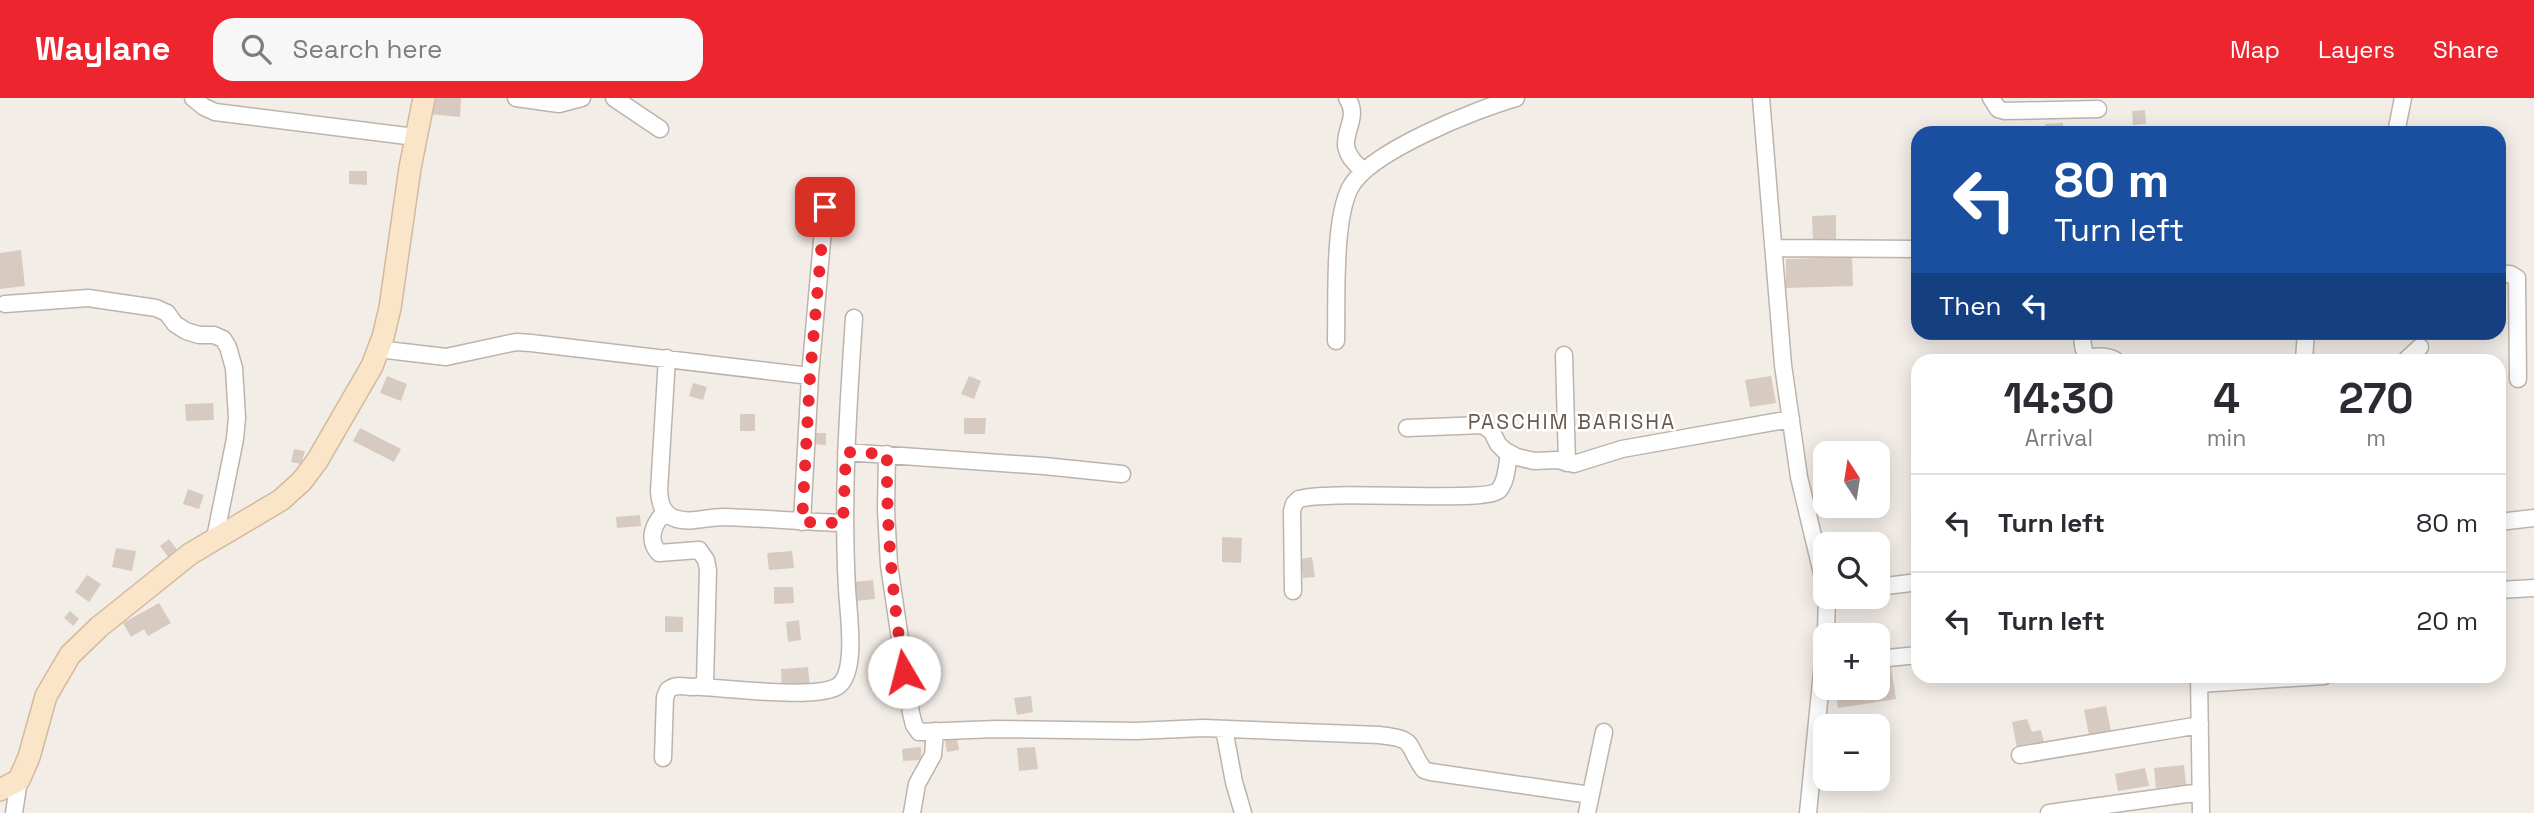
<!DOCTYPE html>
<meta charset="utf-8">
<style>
:root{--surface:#fff;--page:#f7f7f7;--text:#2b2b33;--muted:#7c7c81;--line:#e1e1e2;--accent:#ec252f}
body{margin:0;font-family:"Space Grotesk",sans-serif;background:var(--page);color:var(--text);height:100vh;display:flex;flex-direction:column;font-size:26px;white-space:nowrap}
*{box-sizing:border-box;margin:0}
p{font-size:23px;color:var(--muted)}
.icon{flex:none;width:38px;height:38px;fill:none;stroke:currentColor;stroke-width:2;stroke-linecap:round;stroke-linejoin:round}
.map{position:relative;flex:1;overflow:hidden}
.drawer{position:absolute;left:1911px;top:256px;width:595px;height:329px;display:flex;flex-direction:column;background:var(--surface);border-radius:21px;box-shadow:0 4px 18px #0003}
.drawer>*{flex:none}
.banner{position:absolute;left:1911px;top:28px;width:595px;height:214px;border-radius:21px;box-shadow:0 4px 18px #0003;background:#1a4fa0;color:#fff;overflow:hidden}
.needle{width:46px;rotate:348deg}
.buttons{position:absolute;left:1813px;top:343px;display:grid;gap:14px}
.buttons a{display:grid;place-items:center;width:77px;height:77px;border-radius:14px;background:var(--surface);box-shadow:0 4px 18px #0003;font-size:35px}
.pin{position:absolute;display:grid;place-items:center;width:60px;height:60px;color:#fff;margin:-30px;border-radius:14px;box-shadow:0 4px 10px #0006}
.me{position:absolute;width:77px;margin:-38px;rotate:352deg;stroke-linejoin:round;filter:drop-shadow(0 0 5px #0008)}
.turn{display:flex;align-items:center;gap:24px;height:147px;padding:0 28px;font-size:32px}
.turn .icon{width:91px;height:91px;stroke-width:2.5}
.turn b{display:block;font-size:49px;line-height:60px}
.then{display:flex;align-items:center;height:66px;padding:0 28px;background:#0003;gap:14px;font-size:26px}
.eta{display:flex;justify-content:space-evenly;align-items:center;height:119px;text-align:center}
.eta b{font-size:42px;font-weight:600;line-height:49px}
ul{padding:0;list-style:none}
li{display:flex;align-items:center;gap:21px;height:98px;padding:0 28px;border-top:2px solid var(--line)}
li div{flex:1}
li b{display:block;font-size:26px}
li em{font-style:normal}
header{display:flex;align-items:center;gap:42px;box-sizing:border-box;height:98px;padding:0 35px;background:var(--accent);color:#fff}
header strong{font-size:33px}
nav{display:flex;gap:38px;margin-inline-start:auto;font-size:24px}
.search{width:490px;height:63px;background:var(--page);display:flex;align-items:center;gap:18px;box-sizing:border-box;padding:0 24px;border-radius:21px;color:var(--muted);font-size:26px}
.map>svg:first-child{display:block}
.building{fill:#d7cac1}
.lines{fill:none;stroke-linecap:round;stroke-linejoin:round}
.street-casing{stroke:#beb3ab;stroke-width:19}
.secondary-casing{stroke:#d3b99d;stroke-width:24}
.street{stroke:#fff;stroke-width:16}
.secondary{stroke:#fbe5c9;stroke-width:21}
.route{stroke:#ec252f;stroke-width:12;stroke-dasharray:0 21.6}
.labels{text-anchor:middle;stroke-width:5;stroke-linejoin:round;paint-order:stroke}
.neighbourhood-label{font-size:21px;letter-spacing:2px;fill:#68594f;stroke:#fff}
</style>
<header>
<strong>Waylane</strong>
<div class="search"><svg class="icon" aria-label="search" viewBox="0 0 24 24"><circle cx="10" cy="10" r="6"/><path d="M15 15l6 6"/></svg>Search here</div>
<nav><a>Map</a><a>Layers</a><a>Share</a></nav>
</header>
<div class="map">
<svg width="2534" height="715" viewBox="0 0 2534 715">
<rect width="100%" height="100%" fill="#f3ede8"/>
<!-- building -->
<path class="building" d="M 430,0 L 461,0 L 460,19 L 428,16 Z
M 2145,12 L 2146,26 L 2133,27 L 2132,13 Z
M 2063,25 L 2063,35 L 2045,35 L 2045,26 Z
M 2025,28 L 2042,28 L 2042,35 L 2026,35 Z
M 349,73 L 367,73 L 367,87 L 349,86 Z
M 1836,117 L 1836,141 L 1813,142 L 1812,118 Z
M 21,152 L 25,188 L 0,191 L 0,155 Z
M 1852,159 L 1853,188 L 1786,190 L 1786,161 Z
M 387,278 L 407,286 L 401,303 L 380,295 Z
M 969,278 L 981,283 L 974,301 L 961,296 Z
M 1771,278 L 1776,305 L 1750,309 L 1745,282 Z
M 693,285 L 707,289 L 703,302 L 689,298 Z
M 213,305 L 214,322 L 186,323 L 185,306 Z
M 740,316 L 755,316 L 755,333 L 740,333 Z
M 964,320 L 986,320 L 985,336 L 964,336 Z
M 360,330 L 401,351 L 394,364 L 353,343 Z
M 814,335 L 826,335 L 826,347 L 814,346 Z
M 294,351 L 305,353 L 301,366 L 291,364 Z
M 188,391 L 204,397 L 199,411 L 183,406 Z
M 640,417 L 641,428 L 617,430 L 616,419 Z
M 1222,439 L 1242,440 L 1241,465 L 1222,464 Z
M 169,441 L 178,453 L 169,460 L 160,448 Z
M 116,450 L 136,453 L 132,473 L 112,469 Z
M 792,453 L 794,470 L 769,472 L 767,455 Z
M 1312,459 L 1315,479 L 1303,480 L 1301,461 Z
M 87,477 L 101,486 L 89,504 L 75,494 Z
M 873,482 L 875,501 L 855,503 L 853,484 Z
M 1918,488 L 1918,512 L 1916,512 L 1913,489 Z
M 774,489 L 793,489 L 794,505 L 774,506 Z
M 159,505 L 171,525 L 148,538 L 144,531 L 131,539 L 123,525 Z
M 70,513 L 79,521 L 73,528 L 64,520 Z
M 665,518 L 683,519 L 683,534 L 665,534 Z
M 799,522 L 801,542 L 788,544 L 786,524 Z
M 808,569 L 810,590 L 782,592 L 781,571 Z
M 1891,569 L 1896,601 L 1838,610 L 1835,590 L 1878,590 L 1878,571 Z
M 1031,598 L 1033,614 L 1017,617 L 1014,600 Z
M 2106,608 L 2111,633 L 2089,637 L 2084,612 Z
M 2027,621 L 2032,634 L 2041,632 L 2044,645 L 2017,650 L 2012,624 Z
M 956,635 L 959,652 L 947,654 L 944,637 Z
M 921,649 L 921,662 L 903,663 L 902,651 Z
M 1035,649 L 1038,671 L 1019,673 L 1017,650 Z
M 2184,667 L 2186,687 L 2156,690 L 2154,670 Z
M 2145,670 L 2149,688 L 2118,693 L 2115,676 Z"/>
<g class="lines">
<!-- street casing -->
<g class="street-casing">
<path id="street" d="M 193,0 L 204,9 L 215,14 L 415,39
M 516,0 L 559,6 L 582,0
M 614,0 L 660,31
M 1347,0 C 1365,26 1325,43 1363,72
M 1761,0 L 1783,267 L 1799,379 L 1825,488
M 1991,0 L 1998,11 L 2005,13 L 2098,11
M 2396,35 L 2403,0
M 1774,150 L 1918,151
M 2499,176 L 2510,176 L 2517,180 L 2518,281
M 5,206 L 88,200 L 156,210 L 167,215 L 175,226 L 186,233 L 199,237 L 214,237 L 223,241 L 228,249 L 234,270 L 237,320 L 235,341 L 215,440
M 2082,234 C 2083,275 2094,250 2115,262
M 1336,243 C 1337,204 1333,123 1350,90 C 1368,54 1477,11 1516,0
M 378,251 L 446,259 L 516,244 L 531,245 L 810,278
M 1564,257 L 1567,365
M 667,260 L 659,393 C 660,405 662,415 674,420 C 689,426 707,419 723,419 C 763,420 803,424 843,425
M 2304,262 L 2306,234
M 2406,262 L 2420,249
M 1407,330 L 1483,327 L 1492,334 L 1498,346 L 1504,352 L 1517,359 L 1534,363 L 1557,362 L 1574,366 L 1622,351 L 1791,321
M 846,354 L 1044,368 L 1122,376
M 887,356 L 886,412 L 889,467 L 911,615 L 914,627 L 919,634 L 996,631 L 1136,633 L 1203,630 L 1379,637 C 1418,641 1405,646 1424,672 L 1431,674 L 1590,697
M 802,424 L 810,278 L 825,109
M 2499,424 L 2534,420
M 1878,489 L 1918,484
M 2499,492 L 2534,490
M 1293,493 L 1292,413 L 1294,406 L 1299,401 C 1332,391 1486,406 1499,392 C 1507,383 1507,366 1509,355
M 1878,561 L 1918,557
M 2199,578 L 2201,715
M 2199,586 L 2324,578
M 701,589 C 729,590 817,602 838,588 C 858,574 848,513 847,491 C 842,399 848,311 854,220
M 1224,631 L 1234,684 L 1243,715
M 2020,657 L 2200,627
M 663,660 L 665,599 L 668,592 C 679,582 694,595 705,585 L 708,472 L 706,462 L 699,452 L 659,455 C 647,442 653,426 665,414
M 14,715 L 19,682
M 912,715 L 917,686 L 933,657 L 935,633
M 1587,715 L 1604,634
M 1808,715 L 1826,533 L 1827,499
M 2049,715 L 2201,694"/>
</g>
<!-- secondary casing -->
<g class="secondary-casing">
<path id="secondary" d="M 0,692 L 19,682 L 29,659 L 46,598 L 70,557 L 99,529 L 190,456 L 281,402 L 302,383 L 317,363 L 372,268 L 383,239 L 390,210 L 410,70 L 424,0"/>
</g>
<!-- street -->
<use href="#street" class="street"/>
<!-- secondary -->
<use href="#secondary" class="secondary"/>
</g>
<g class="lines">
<!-- route -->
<path class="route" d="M 825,109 L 810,278 L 802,424 L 843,425 L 846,354 L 887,356 C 886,430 893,501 904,574"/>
</g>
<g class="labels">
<!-- neighbourhood labels -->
<g class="neighbourhood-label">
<text x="1572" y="331">PASCHIM BARISHA</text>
</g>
</g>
</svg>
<div class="buttons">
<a><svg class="needle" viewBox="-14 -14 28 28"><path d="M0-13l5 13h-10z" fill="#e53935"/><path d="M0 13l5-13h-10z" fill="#7c7c81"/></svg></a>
<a><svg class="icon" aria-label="search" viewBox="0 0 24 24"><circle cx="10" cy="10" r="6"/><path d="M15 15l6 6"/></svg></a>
<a>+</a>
<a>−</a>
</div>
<div class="pin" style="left:825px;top:109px;background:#d93025"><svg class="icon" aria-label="arrive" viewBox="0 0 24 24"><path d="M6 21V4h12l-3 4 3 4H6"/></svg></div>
<svg class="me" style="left:904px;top:574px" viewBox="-20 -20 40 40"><circle r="19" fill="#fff"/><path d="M0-13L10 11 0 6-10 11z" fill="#ec252f"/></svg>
<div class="banner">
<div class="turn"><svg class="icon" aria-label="left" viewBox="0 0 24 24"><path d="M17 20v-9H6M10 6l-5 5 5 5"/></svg><div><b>80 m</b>Turn left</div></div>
<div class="then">Then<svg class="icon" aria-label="left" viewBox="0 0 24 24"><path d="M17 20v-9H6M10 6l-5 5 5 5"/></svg></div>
</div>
<section class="drawer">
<div class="eta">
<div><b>14:30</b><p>Arrival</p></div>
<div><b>4</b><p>min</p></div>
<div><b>270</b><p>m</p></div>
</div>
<ul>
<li><svg class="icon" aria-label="left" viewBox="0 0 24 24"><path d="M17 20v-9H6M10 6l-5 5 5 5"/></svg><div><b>Turn left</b></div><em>80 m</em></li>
<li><svg class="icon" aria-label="left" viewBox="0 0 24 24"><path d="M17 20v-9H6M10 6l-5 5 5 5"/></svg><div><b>Turn left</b></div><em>20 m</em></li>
</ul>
</section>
</div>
